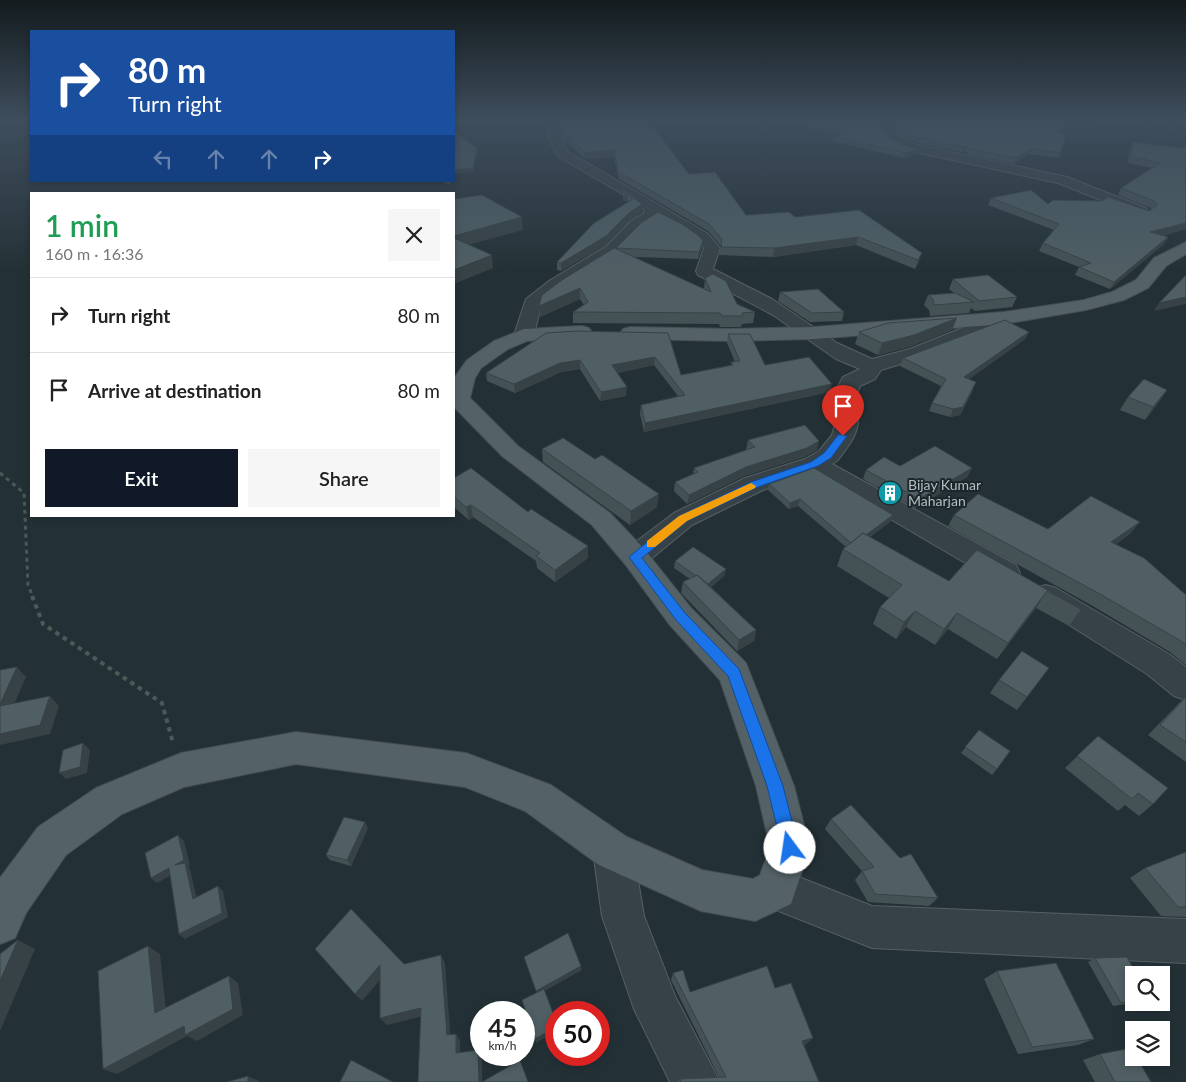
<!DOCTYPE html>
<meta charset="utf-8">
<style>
:root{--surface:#fff;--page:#f6f6f6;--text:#222;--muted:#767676;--line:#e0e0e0;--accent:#111827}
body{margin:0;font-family:Lato,sans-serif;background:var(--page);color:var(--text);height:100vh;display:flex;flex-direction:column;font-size:19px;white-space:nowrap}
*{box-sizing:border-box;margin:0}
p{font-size:16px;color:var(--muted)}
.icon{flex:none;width:28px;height:28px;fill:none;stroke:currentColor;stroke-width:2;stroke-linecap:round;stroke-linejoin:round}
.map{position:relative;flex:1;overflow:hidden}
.sheet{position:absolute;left:30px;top:192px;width:425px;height:325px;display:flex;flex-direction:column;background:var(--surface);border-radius:0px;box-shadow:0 2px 8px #0003}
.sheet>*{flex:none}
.guide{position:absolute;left:30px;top:30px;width:425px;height:152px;border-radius:0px;box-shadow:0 2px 8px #0003;background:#1a4fa0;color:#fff;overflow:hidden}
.tools{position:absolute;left:1125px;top:966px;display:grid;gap:10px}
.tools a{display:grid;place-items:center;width:45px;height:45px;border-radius:0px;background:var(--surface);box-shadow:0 2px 8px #0003;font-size:25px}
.speed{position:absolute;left:470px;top:1001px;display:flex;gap:10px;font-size:25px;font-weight:700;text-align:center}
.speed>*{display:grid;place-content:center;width:65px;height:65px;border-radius:50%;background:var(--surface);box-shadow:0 2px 8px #0003;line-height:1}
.speed small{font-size:12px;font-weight:400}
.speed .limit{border:8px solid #d22;background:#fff;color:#111}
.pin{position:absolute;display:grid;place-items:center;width:42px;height:42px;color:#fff;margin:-51px -21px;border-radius:50% 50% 50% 0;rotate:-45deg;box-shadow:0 0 5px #0007}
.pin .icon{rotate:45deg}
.me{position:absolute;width:55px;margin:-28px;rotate:346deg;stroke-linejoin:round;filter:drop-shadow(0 0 4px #0008)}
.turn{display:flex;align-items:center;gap:18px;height:105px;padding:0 15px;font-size:22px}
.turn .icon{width:65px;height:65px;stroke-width:2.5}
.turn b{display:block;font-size:35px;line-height:42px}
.lanes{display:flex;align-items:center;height:48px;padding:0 15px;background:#0003;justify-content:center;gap:25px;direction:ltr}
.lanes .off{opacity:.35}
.round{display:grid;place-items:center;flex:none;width:52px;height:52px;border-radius:0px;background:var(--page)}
.summary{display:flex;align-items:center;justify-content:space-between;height:85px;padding:0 15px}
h1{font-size:30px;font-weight:600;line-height:38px;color:#1e9e55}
.action{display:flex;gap:10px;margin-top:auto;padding:10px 15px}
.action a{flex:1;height:58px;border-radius:0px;background:var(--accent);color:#fff;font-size:20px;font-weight:600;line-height:58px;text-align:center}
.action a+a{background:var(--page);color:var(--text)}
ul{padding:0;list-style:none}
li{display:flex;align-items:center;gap:15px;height:75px;padding:0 15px;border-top:1px solid var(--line)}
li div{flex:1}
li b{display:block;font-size:19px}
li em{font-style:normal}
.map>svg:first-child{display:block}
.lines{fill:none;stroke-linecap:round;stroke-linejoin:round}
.minor-casing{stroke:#546064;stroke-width:2}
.major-casing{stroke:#434e53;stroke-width:2}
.path-far2{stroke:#4a5b57;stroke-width:1;stroke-dasharray:2 2;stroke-linecap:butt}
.path-far1{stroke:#4a5b57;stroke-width:3;stroke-dasharray:4 4;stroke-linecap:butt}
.path{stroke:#4a5b57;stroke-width:4;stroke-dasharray:4.5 4.5;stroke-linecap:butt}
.minor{fill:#364247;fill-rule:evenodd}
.major{fill:#546267;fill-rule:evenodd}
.wall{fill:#445256}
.shaded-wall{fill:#374246}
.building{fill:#4f5f64;stroke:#374246}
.route{fill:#1a73e8;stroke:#114b97}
.slow{fill:#f59e0b}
.labels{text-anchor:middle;stroke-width:4;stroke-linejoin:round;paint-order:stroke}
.poi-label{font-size:14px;fill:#b1bec3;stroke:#1c272b;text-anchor:start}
</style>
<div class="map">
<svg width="1186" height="1082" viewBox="0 0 1186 1082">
<rect width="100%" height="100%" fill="#233136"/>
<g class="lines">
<!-- minor casing -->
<g class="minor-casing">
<path id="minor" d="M 547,121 L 558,121 L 559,134 L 567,151 L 707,233 L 720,248 L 713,269 L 772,299 L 837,343 L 872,359 L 910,349 L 997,314 L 1011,314 L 1013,318 L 1011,322 L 924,357 L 881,370 L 875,379 L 860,386 C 853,401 859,405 858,420 C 858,436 846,449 837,461 L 832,464 L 1016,565 L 1020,573 L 1016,581 L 1006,584 L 996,581 L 812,473 L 763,490 L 692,525 L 645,564 L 635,567 L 625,564 L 621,557 L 625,550 L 674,513 L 745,478 L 805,459 L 819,451 L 832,435 L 836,420 L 833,396 L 843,377 L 860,369 L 836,359 L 773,315 L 698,275 L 696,271 L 704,248 C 694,233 673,224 657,217 L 640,228 L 619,252 L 561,289 L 541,305 L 534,335 L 531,339 L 517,339 L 514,335 L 526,299 L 549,281 L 607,246 L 630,222 L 644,213 L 644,209 L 626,196 L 559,157 L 548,138 Z
M 867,121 L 880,121 L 893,129 L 898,137 L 914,144 L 1067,177 L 1146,208 L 1148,211 L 1141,215 L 1136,214 L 1058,183 L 906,150 L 890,141 L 885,133 Z
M 1046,585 L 1056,588 L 1169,654 L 1186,667 L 1186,700 L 1174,696 L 1147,674 L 1036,604 L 1031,596 L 1036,588 Z
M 613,831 L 627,837 L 633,851 L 644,916 L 675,996 L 720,1082 L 670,1082 L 634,1009 L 602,916 L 593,851 L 599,837 Z
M 776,868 L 872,906 L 1186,919 L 1186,963 L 872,948 L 761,904 L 755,889 L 761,874 Z"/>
</g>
<!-- major casing -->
<g class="major-casing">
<path id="major" d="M 1186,242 L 1186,254 L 1166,266 L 1148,288 L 1124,300 L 1086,310 L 1004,324 L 814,339 L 730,341 L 630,339 L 623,337 L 620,333 L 623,329 L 630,327 L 730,329 L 814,327 L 1004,312 L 1084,300 L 1112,292 L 1136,280 L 1154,258 Z
M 582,326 L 589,328 L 592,332 L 589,336 L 527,341 L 508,349 L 481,368 L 475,378 L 470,398 L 518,446 L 610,513 L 645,550 L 691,608 L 746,663 L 794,786 L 810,848 L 791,904 L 755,921 L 701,911 L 599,865 L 525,811 L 465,787 L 296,764 L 184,787 L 122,814 L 66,855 L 26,913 L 15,938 L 0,944 L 0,878 L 38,827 L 96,788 L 181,753 L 296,732 L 466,753 L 551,785 L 627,837 L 702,870 L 753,879 L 760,875 L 770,848 L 756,786 L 720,680 L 669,624 L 625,564 L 592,525 L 502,456 L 454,407 L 454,378 L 467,360 L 494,341 L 524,329 Z"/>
</g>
<!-- path-far2 -->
<path class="path-far2" d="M 1165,121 L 1186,143"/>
<!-- path-far1 -->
<path class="path-far1" d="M 0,473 L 24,493 L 28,585 L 33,597"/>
<!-- path -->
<path class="path" d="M 32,596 L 43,624 L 162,703 L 173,743"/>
<!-- minor -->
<use href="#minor" class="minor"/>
<!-- major -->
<use href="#major" class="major"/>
</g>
<!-- wall -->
<path class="wall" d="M 559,121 L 608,121 L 689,174 L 746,215 L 795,217 L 859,210 L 919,261 L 915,269 L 856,245 L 773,257 L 719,255 L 721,246 L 708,231 L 619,179 L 614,157 L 585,159 L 568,143 L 565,143 L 561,134 Z
M 788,121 L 872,121 L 890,138 L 907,146 L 917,149 L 916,154 L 904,158 L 832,141 L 833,136 L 837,135 Z
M 884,121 L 1146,121 L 1060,129 L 1061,153 L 1059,158 L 1029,154 L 1014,164 L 968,154 L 965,151 L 961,152 L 915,142 L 899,136 L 894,127 Z
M 1133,142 L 1182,148 L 1186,145 L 1186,229 L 1162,236 L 1168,237 L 1164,244 L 1110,289 L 1075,275 L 1079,267 L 1039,251 L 1043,243 L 1054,230 L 988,205 L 991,198 L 1048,204 L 1149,211 L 1151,209 L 1151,208 L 1118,195 L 1121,188 L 1152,168 L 1128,163 L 1130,148 Z
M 440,181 L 450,181 L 450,185 Z
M 623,189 L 642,204 L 642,212 L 629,221 L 606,245 L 561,271 L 557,270 L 557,262 L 628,202 L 627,201 L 624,201 L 623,197 Z
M 703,241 L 702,248 L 698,259 L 634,257 L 704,289 L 705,278 L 737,304 L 755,312 L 753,323 L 742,324 L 741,327 L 720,327 L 719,324 L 573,323 L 573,312 L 584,305 L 580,299 L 540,317 L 539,306 L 616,249 Z
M 953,279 L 1017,297 L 1012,307 L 975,311 L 971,308 L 969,313 L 930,316 L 929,310 L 924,305 L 928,295 L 954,293 L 949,289 Z
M 780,292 L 844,312 L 842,321 L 810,322 L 778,301 Z
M 952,330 L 909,347 L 878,355 L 855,344 L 859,332 Z
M 1029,332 L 1025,339 L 969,379 L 973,390 L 960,415 L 950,417 L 929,411 L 932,403 L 941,386 L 900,366 L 903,358 Z
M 668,333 L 681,375 L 731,365 L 731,362 L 735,362 L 727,343 L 728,334 L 765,365 L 829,392 L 644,432 L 640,414 L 641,405 L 678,396 L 654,365 L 617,373 L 626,396 L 600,401 L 580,369 L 561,372 L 515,393 L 487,381 L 486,373 Z
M 1167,390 L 1158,403 L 1145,420 L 1120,410 L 1128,397 Z
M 748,440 L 817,450 L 804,457 L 744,476 L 687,504 L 674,491 L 675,482 L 693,474 L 694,468 L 746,450 Z
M 542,449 L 657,507 L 630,525 L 543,462 Z
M 900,466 L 972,468 L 967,477 L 915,508 L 863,479 L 866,470 Z
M 454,478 L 528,512 L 588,546 L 588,558 L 555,582 L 537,568 L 536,561 L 473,517 L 469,520 L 454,507 Z
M 769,484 L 891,521 L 870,537 L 949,581 L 977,550 L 1081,609 L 1069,626 L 1036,608 L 997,659 L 948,629 L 935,645 L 906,627 L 896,639 L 873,624 L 880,607 L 889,598 L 837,566 L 843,549 L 846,547 L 798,506 L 789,509 L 768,490 Z
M 954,515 L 1048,529 L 1131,533 L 1116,544 L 1186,595 L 1186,665 L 1170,652 L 1091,605 L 948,526 Z
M 675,561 L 726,569 L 724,576 L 711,587 L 756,630 L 754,641 L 737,651 L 681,593 L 683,582 L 690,579 L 674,568 Z
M 999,680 L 1027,697 L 1017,710 L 990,693 Z
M 1186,696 L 1186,762 L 1148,735 Z
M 979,730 L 997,769 L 992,775 L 961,753 Z
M 1098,736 L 1153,804 L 1139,816 L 1125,805 L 1118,811 L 1065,768 Z
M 831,819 L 938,898 L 929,906 L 868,902 L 855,880 L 862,871 L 825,829 Z
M 368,828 L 351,866 L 330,860 L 326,855 Z
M 1186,852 L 1186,917 L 1161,916 L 1130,878 L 1145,868 Z
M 1095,958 L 1134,975 L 1134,1002 L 1140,1002 L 1113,1006 L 1088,962 Z
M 997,971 L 1094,1039 L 1078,1045 L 1018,1054 L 984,979 Z
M 673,973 L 690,992 L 775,988 L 813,1038 L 806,1044 L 804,1045 L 819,1082 L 678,1082 L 680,1079 L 719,1077 L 671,980 Z
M 1100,1054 L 1151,1082 L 1095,1082 L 1083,1060 Z"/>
<!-- shaded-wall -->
<path class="shaded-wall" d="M 1096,121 L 1146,121 L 1058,129 L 1060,124 Z
M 568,136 L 568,143 L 565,143 L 565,137 Z
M 966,146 L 965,151 L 961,152 L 963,147 Z
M 477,148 L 477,152 L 474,172 L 454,174 L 454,170 Z
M 917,149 L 916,154 L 904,158 L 906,153 Z
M 1031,149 L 1029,154 L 1014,164 L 1016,158 Z
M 614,150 L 614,157 L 585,159 L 585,153 Z
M 627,193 L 627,201 L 624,201 L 625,194 Z
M 642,204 L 642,212 L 629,221 L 606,245 L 561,271 L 561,263 L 629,213 Z
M 522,217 L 523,230 L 454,249 L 454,236 Z
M 1186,223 L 1186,229 L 1146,240 L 1150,232 Z
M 858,237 L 856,245 L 773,257 L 774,248 Z
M 1168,237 L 1164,244 L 1110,289 L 1114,282 Z
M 703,241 L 702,248 L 698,259 L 699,252 Z
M 922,253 L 919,261 L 915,269 L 918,260 Z
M 492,255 L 493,268 L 454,284 L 454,270 Z
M 580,288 L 580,299 L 540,317 L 539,306 Z
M 1186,297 L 1186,304 L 1154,311 L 1159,303 Z
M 957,318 L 952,330 L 909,347 L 878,355 L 882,343 Z
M 1029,332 L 1025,339 L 961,385 L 964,377 Z
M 655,357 L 654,365 L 612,374 L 612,365 Z
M 580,360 L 580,369 L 561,372 L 515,393 L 514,384 L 560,363 Z
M 976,382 L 960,415 L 950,417 L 953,409 Z
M 832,384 L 829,392 L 644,432 L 645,423 Z
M 627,387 L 626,396 L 600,401 L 601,392 Z
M 1167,390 L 1158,403 L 1145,420 L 1153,407 Z
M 819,441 L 817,450 L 804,457 L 744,476 L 687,504 L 689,495 L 746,467 Z
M 972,468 L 967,477 L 915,508 L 919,499 Z
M 659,494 L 657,507 L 630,525 L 631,511 Z
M 800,499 L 798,506 L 789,509 L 790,503 Z
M 471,505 L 473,517 L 469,520 L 466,507 Z
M 893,515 L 891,521 L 850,551 L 853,544 Z
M 1140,522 L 1131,533 L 1103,553 L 1111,542 Z
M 588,546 L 588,558 L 555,582 L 555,570 Z
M 726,569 L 724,576 L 707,591 L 708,584 Z
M 1047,591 L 1036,608 L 997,659 L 1008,643 Z
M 915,611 L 906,627 L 896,639 L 904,622 Z
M 957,613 L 948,629 L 935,645 L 944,629 Z
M 756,630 L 754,641 L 737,651 L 739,640 Z
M 17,667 L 26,677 L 9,716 L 0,708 L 0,704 Z
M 50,696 L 59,706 L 50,734 L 0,745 L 0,734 Z
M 83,743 L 90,750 L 87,773 L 66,779 L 59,773 Z
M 365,822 L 368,828 L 351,866 L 347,860 Z
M 178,835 L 184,841 L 190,866 L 188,866 L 190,869 L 198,904 L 193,899 L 175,865 Z
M 169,868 L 175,873 L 157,883 L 151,878 Z
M 218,886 L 223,891 L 228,917 L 185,939 L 179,934 Z
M 18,940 L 35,949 L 0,1031 L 0,981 Z
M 148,946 L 160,954 L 167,1020 L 155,1013 Z
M 441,955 L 445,963 L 451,1042 L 447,1035 Z
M 380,965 L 386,973 L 362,1001 L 355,994 Z
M 581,966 L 582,970 L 537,995 L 536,991 Z
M 229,976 L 238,983 L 243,1015 L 197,1041 L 187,1036 L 117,1074 L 103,1069 Z
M 421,1008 L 427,1015 L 387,1025 L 380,1018 Z
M 556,1027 L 556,1031 L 536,1043 L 535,1039 Z
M 456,1034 L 460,1040 L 460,1058 L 456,1053 Z
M 813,1038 L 806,1044 L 796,1047 L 802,1041 Z
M 478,1050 L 482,1056 L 482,1082 L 479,1082 Z
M 248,1076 L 259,1081 L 259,1082 L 248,1082 Z"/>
<!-- building -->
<path class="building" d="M 560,121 L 635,121 L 654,128 L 689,174 L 715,172 L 746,215 L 789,212 L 795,217 L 859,210 L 922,253 L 918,260 L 858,237 L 774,248 L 721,247 L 722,239 L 709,224 L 619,172 L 614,150 L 585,153 L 568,136 L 565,137 L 561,127 Z
M 806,121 L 872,121 L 885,129 L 890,138 L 907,146 L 917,149 L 906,153 L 833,136 L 847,133 Z
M 893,121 L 1096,121 L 1060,124 L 1060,133 L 1066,134 L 1061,153 L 1031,149 L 1016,158 L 970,149 L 966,146 L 963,147 L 916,137 L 901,131 L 895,122 Z
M 454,131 L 477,148 L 473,168 L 454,170 Z
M 1133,142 L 1182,148 L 1186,145 L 1186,216 L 1185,217 L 1186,217 L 1186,223 L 1150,232 L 1168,237 L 1114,282 L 1079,267 L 1091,263 L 1043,243 L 1059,224 L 991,198 L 1031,190 L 1048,204 L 1053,200 L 1102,201 L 1108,197 L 1149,211 L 1157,205 L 1154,201 L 1121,188 L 1160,163 L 1131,156 Z
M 623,189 L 642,204 L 629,213 L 606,236 L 561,263 L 557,262 L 594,223 L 633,199 L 627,193 L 625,194 Z
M 482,195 L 522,217 L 454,236 L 454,199 Z
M 658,212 L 682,224 L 699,236 L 703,241 L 699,252 L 616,248 L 642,222 Z
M 454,238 L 492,255 L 454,270 Z
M 614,248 L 711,292 L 705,278 L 713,274 L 726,281 L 737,304 L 755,312 L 742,313 L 743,316 L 722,316 L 720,313 L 573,312 L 588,302 L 580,288 L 539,306 L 542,295 L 562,280 Z
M 988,275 L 1017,297 L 979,301 L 953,279 Z
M 1186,275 L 1186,297 L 1159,303 Z
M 818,289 L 844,312 L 812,313 L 780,292 Z
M 955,293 L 974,302 L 934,305 L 933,299 L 928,295 Z
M 957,318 L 914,335 L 882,343 L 859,332 L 888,323 Z
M 1005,320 L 1029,332 L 964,377 L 976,382 L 963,407 L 953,409 L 932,403 L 946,379 L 903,358 Z
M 577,331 L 668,333 L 681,375 L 733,365 L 731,362 L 740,361 L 728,334 L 750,334 L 765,365 L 809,357 L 832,384 L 645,423 L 641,405 L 685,395 L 655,357 L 612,365 L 627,387 L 601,392 L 580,360 L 560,363 L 514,384 L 486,373 L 546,333 Z
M 1144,379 L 1167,390 L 1153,407 L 1128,397 Z
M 805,425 L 819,441 L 807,448 L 746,467 L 689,495 L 675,482 L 698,472 L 694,468 L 755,447 L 748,440 Z
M 563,438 L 595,459 L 602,455 L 659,494 L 631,511 L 542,449 Z
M 935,446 L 972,468 L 919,499 L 866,470 L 884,457 L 900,466 Z
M 471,468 L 528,512 L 531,509 L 588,546 L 555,570 L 536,556 L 540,553 L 471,505 L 466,507 L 454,497 L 454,478 Z
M 814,468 L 893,515 L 866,535 L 863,533 L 851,543 L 800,499 L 790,503 L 769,484 Z
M 978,494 L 1048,529 L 1091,496 L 1140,522 L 1111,542 L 1144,558 L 1186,595 L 1186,645 L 1181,641 L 1100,594 L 954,515 Z
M 863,533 L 949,581 L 977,550 L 1081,609 L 1047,591 L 1008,643 L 957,613 L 944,629 L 915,611 L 904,622 L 880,607 L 902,585 L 843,549 Z
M 693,547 L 726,569 L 708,584 L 697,575 L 696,576 L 675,561 Z
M 697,575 L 756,630 L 739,640 L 683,582 Z
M 1022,651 L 1049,668 L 1027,697 L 999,680 Z
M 17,667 L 0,704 L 0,670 Z
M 50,696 L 40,725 L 0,734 L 0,706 Z
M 1186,697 L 1186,742 L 1160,725 Z
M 979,730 L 1010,751 L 997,769 L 965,747 Z
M 1098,736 L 1168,788 L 1153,804 L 1138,793 L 1132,799 L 1077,756 Z
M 83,743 L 80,767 L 59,773 L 63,750 Z
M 851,805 L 900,858 L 911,854 L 938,898 L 875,894 L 862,871 L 874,867 L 831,819 Z
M 344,817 L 365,822 L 347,860 L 326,855 Z
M 178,835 L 184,860 L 175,865 L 185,863 L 193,899 L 218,886 L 222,913 L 179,934 L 169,868 L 151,878 L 145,853 Z
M 1186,852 L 1186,907 L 1178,907 L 1145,868 Z
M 351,909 L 404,964 L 441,955 L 447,1035 L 456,1034 L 456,1053 L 478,1050 L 479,1082 L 418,1082 L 421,1008 L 380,1018 L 380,965 L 355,994 L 315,949 Z
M 568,933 L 581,966 L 536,991 L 524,957 Z
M 18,940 L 0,981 L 0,954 Z
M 148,946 L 155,1013 L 229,976 L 233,1009 L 185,1035 L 184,1026 L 103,1069 L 98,971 Z
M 1127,957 L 1137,975 L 1134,975 L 1134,1001 L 1121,1003 L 1095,958 Z
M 1056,963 L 1094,1039 L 1032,1047 L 997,971 Z
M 767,966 L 775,988 L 791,983 L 813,1038 L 802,1041 L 819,1082 L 681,1082 L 680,1079 L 726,1077 L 673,973 L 683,970 L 690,992 Z
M 544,989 L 556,1021 L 556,1027 L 535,1039 L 522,1000 Z
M 1132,1048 L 1134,1051 L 1134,1058 L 1137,1058 L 1151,1082 L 1115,1082 L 1100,1054 Z
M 351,1060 L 393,1082 L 340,1082 Z
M 520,1060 L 528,1082 L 482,1082 Z
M 248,1076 L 248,1082 L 227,1082 Z"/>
<!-- sky -->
<linearGradient id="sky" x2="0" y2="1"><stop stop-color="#131b1e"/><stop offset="0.44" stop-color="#3f4e5d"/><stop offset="1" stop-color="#3f4e5d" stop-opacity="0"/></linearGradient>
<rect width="1186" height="273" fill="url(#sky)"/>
<!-- route -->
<path class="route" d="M 839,434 L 847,436 L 831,458 L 818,466 L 758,487 L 687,521 L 642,558 L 685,613 L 739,669 L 783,786 L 799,848 L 796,854 L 790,856 L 785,854 L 782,848 L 767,786 L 728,676 L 676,620 L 629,557 L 679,516 L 751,482 L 811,462 L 824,453 Z"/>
<!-- slow -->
<path class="slow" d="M 751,483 L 756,486 L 755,488 L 687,521 L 655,547 L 647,547 L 647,541 L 679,516 Z"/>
<!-- icons -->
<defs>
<g id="building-disc" transform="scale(1.25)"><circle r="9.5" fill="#0f9aa8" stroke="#1c272b"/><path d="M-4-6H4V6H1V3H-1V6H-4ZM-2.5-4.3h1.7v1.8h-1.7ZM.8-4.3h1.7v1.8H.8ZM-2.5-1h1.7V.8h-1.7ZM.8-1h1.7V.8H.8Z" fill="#fff"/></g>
</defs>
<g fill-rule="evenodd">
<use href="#building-disc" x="890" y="493"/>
</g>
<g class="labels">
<!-- poi labels -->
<g class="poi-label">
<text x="908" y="490">Bijay Kumar<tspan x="908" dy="16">Maharjan</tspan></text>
</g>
</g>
</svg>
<div class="tools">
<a><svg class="icon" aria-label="search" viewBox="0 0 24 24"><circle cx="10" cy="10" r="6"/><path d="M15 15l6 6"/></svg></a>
<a><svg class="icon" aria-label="layers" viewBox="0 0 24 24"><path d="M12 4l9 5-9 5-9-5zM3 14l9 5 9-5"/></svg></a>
</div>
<div class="speed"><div>45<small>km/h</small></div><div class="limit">50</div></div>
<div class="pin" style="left:843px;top:436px;background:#d93025"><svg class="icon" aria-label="arrive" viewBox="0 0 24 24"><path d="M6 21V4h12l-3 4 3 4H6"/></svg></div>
<svg class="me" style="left:790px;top:848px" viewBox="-20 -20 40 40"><circle r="19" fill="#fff"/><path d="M0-13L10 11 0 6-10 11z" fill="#1a73e8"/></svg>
<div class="guide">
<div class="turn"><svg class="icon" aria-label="right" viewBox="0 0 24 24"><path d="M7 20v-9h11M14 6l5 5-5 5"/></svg><div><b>80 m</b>Turn right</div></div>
<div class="lanes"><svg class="icon off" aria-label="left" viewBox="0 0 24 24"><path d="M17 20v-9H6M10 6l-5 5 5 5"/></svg><svg class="icon off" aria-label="ahead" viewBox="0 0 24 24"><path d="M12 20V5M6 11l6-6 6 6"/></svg><svg class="icon off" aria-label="ahead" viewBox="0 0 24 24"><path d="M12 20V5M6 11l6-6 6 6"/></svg><svg class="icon" aria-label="right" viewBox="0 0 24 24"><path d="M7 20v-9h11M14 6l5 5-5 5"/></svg></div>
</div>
<section class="sheet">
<div class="summary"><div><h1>1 min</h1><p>160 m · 16:36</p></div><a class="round"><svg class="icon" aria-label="close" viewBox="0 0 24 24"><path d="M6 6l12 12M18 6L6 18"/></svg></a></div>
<ul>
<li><svg class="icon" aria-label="right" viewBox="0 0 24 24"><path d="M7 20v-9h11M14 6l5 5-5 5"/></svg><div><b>Turn right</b></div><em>80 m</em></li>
<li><svg class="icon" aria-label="arrive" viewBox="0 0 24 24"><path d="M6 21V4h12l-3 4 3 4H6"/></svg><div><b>Arrive at destination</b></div><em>80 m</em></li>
</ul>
<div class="action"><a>Exit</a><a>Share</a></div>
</section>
</div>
